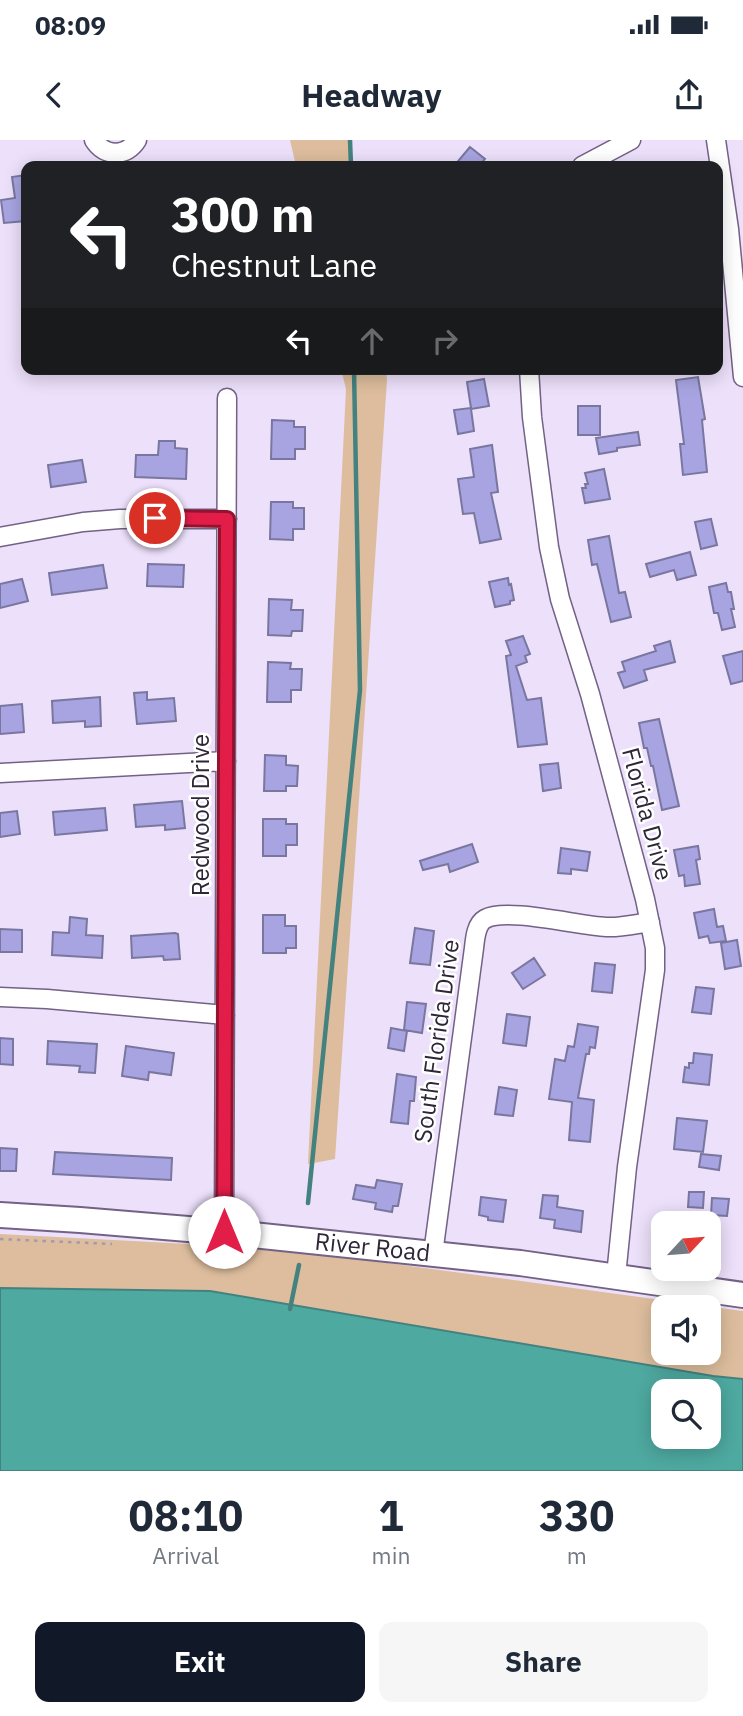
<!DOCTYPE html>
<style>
:root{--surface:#fff;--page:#f6f6f7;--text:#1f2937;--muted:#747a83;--accent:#111827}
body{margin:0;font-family:"IBM Plex Sans",sans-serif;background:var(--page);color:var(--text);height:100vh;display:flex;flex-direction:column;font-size:26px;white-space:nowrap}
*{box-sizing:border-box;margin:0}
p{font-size:23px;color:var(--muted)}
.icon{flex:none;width:38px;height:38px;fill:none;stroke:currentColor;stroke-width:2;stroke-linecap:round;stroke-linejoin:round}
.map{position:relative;height:1331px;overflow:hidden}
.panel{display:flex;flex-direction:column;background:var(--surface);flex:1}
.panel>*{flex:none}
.guide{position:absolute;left:21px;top:21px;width:702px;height:214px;border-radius:14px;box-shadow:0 4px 18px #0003;background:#202124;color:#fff;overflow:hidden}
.needle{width:46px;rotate:64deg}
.fabs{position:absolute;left:651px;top:1071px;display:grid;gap:14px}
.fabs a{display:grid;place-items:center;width:70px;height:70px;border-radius:14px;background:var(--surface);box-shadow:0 4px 18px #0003;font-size:35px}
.pin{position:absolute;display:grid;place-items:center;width:60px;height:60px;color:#fff;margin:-30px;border:4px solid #fff;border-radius:50%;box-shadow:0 2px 7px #0007}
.me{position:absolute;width:77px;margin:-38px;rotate:0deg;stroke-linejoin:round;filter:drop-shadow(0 0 5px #0008)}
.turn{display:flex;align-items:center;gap:24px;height:147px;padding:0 35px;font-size:32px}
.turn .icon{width:91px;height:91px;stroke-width:2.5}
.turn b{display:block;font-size:49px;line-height:60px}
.lanes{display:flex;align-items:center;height:66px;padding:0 35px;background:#0003;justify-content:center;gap:35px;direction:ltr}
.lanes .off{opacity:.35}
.eta{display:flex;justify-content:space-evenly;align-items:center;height:119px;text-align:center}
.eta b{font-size:42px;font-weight:700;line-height:49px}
.cta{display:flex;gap:14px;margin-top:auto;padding:14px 35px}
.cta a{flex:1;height:80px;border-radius:14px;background:var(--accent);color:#fff;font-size:28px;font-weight:700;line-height:80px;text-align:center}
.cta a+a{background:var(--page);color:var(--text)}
.status{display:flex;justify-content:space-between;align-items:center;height:49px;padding:0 35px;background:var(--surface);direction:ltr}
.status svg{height:19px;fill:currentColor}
header{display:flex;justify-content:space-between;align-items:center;height:91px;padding:0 35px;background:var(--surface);font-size:32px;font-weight:700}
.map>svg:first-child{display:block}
.green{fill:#ddbd9d;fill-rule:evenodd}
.water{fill:#4ea9a0;stroke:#448280;stroke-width:2;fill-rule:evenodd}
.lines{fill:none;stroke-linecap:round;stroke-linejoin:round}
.stream{stroke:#448280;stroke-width:4.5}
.building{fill:#a7a4e1;stroke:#79779f;stroke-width:2}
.street-casing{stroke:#736186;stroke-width:21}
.secondary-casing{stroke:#736186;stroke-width:28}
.path{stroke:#a49ab0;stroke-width:2.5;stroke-dasharray:3.5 5;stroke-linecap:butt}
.street{stroke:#fff;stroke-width:18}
.secondary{stroke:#fff;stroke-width:24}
.route-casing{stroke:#92132f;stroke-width:18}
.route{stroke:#e11d48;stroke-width:12}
.labels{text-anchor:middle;stroke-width:5;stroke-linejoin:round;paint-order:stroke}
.street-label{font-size:24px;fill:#2e2636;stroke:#fff}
</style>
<div class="status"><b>08:09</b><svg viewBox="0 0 49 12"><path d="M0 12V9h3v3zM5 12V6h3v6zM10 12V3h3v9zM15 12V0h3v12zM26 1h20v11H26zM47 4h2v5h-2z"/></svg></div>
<header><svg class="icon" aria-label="back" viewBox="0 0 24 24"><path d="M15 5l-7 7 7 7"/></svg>Headway<svg class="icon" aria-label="share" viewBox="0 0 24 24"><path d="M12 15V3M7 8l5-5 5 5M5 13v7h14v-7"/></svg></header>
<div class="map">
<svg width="743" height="1331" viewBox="0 0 743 1331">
<rect width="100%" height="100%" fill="#ece0fa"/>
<!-- green -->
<path class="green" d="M 290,0 L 350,0 L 354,26 L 296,26 Z
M 341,229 L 386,229 L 387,240 L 335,1019 L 308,1024 L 346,249 Z
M 0,1094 L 189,1104 L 328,1115 L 743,1171 L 743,1239 L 713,1236 L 210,1151 L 0,1148 ZM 663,1167 L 709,1167 L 709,1213 L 663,1213 Z"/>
<!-- water -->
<path class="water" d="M 0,1148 L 210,1151 L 713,1236 L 743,1239 L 743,1331 L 0,1331 ZM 663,1251 L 709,1251 L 709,1297 L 663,1297 Z"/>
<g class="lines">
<!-- stream -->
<path class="stream" d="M 350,0 L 351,26
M 308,1063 L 360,550 L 354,229
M 290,1169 L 299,1125"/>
</g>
<!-- building -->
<path class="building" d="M 470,7 L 485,19 L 479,26 L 454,26 Z
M 26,35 L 26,81 L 4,83 L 1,60 L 15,58 L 12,37 Z
M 698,237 L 705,279 L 702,280 L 707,332 L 683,335 L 680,304 L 684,304 L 676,240 Z
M 484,239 L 489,266 L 471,269 L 474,291 L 458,294 L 454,270 L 471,268 L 467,242 Z
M 578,266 L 600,266 L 600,295 L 578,295 Z
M 272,280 L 294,281 L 294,287 L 305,287 L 305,309 L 295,309 L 295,319 L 271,319 Z
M 638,292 L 640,305 L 617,308 L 617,311 L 599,314 L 596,298 Z
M 159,301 L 175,301 L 175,308 L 187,309 L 186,339 L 135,337 L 136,315 L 158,315 Z
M 492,305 L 498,352 L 491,353 L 501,399 L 480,403 L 474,373 L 463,374 L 458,339 L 474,337 L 470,309 Z
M 82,320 L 86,342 L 51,347 L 48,325 Z
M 604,329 L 610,359 L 585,363 L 582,348 L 586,348 L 585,344 L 588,344 L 585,333 Z
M 271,362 L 293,362 L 293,368 L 304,368 L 304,389 L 293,389 L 293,400 L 270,399 Z
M 711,379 L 717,405 L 701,409 L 695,382 Z
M 609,396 L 619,453 L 625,452 L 631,477 L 611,482 L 597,424 L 592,425 L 588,400 Z
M 690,412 L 696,435 L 677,440 L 674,430 L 650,437 L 646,424 Z
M 148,424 L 184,425 L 183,447 L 147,446 Z
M 103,425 L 107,448 L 52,455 L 49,433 Z
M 508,438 L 509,445 L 511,444 L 514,460 L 510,461 L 510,464 L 495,467 L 489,442 Z
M 22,439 L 28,461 L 0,468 L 0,444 Z
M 726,443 L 728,452 L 731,452 L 734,469 L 731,469 L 735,487 L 722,490 L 718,473 L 714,473 L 709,447 Z
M 269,459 L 292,460 L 291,470 L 303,470 L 302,491 L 292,491 L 291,496 L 268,495 Z
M 523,496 L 530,514 L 525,516 L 527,522 L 516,526 L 527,560 L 541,558 L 547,604 L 518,607 L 506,516 L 511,515 L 506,501 Z
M 670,501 L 675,522 L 644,530 L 647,540 L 624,548 L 618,533 L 625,531 L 622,522 L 656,511 L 654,506 Z
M 743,511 L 743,541 L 731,544 L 723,516 Z
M 268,522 L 291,523 L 290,529 L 302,529 L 301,550 L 291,550 L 291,562 L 267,562 Z
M 147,552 L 147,560 L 174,558 L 176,581 L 137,584 L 134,553 Z
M 100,557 L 101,586 L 85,587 L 85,581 L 53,583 L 52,561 Z
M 22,564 L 24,592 L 0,594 L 0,566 Z
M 659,579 L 679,666 L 662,670 L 653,626 L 651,626 L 647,608 L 644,608 L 639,583 Z
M 265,615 L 286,616 L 286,625 L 298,626 L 297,646 L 286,646 L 286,651 L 264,651 Z
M 558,623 L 561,648 L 543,651 L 540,625 Z
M 182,661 L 185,688 L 165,690 L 165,685 L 136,687 L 134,665 Z
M 105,668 L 107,690 L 55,695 L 53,672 Z
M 17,671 L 20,694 L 0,697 L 0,673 Z
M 263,679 L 286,679 L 286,684 L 297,684 L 297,705 L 286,705 L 286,716 L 263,716 Z
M 472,704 L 478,722 L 450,732 L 448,724 L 423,730 L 420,721 Z
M 698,706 L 700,719 L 696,720 L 700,744 L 685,746 L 684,735 L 679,736 L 674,710 Z
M 561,708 L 590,712 L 587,731 L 571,729 L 571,734 L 558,733 Z
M 714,769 L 717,787 L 723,786 L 726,801 L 710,803 L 708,796 L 699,798 L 694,773 Z
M 263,775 L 285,775 L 285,786 L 296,786 L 296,808 L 286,808 L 286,813 L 263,813 Z
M 70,777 L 87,779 L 86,795 L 103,796 L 102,818 L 52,815 L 53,792 L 69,793 Z
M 415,788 L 434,791 L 430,825 L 410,823 Z
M 0,789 L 22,790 L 22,812 L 0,812 Z
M 175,793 L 178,794 L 180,819 L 164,820 L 163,816 L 132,818 L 131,796 Z
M 737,800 L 741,826 L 725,829 L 721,803 Z
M 534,818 L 545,835 L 523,849 L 512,833 Z
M 595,823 L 615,825 L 612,853 L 592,851 Z
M 696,847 L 714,849 L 711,874 L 692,872 Z
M 407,862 L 426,864 L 422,893 L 404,890 Z
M 507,874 L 530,877 L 526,906 L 503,903 Z
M 578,884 L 598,887 L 595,908 L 590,907 L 589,914 L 586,914 L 578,958 L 594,960 L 590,1002 L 569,1000 L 572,962 L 549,959 L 555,919 L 565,921 L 568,906 L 574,907 Z
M 391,888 L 407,891 L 404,911 L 388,908 Z
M 0,898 L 13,899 L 13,925 L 0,924 Z
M 48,901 L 97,904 L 95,933 L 79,932 L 80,926 L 47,924 Z
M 126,906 L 174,913 L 171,935 L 149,932 L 148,940 L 122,936 Z
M 694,913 L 712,915 L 709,945 L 683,942 L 685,927 L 689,928 L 689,923 L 693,923 Z
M 397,934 L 416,937 L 414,961 L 410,961 L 408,984 L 391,982 Z
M 499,947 L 517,950 L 513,976 L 495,974 Z
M 677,978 L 707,981 L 703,1012 L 674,1009 Z
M 0,1008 L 17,1009 L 16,1031 L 0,1031 Z
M 55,1012 L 172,1018 L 171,1040 L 53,1034 Z
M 701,1014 L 721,1016 L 719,1030 L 699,1027 Z
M 377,1040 L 402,1044 L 398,1066 L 393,1066 L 392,1072 L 375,1069 L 376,1063 L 353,1059 L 356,1045 L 375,1048 Z
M 689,1052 L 704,1052 L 703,1068 L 688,1067 Z
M 543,1055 L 558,1056 L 557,1067 L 583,1071 L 581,1092 L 554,1088 L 555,1080 L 540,1078 Z
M 481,1057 L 506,1060 L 503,1082 L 488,1080 L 488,1077 L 479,1075 Z
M 712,1058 L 729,1059 L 727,1076 L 711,1075 Z"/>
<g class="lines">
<!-- street casing -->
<g class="street-casing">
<path id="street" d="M 94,0 C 105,17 126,17 137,0
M 716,0 L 729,89 L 743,237
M 582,26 L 631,0
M 529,229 L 532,277 L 549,407 L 560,459 L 590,554 L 645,759 L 655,808 L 655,830 L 627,1027 L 616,1136
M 0,397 L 83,382 L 120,379 L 227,379
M 0,633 L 226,621
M 0,857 L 47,859 L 225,875
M 224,1092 L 227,258
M 433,1114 L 474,808 C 475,799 476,784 485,779 C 506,767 579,786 606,787 C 620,788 636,784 650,782"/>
</g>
<!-- secondary casing -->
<g class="secondary-casing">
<g id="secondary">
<path id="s1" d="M 0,1075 L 80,1080 L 224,1092 L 520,1123 L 743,1155"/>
</g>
</g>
<!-- path -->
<path class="path" d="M 0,1099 L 112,1104"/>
<!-- street -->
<use href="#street" class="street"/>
<!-- secondary -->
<use href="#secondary" class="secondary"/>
</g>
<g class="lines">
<!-- route casing -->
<g class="route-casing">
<path id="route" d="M 155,378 L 227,379 L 224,1092"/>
</g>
<!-- route -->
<use href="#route" class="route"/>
</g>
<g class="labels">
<!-- street labels -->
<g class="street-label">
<text transform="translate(647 674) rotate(75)" y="8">Florida Drive</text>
<text transform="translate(201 675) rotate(-90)" y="8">Redwood Drive</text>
<text transform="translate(437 901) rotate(-82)" y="8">South Florida Drive</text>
<text dy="8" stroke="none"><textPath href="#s1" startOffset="374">River Road</textPath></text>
</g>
</g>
</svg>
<div class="fabs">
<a><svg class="needle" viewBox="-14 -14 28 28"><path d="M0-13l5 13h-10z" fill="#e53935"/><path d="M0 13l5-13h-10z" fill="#747a83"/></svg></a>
<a><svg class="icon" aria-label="sound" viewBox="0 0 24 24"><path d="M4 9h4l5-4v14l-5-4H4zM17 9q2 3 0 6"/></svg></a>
<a><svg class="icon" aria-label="search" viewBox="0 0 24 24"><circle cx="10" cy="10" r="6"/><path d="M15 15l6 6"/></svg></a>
</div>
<div class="pin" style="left:155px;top:378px;background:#d93025"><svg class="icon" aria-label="arrive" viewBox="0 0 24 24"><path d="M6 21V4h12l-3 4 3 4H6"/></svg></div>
<svg class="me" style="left:224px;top:1092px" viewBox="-20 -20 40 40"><circle r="19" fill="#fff"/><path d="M0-13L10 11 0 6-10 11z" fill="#e11d48"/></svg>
<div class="guide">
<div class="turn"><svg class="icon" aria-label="left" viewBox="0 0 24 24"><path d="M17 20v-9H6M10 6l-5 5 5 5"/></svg><div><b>300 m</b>Chestnut Lane</div></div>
<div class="lanes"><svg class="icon" aria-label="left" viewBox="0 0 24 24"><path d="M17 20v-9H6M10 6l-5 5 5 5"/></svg><svg class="icon off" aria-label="ahead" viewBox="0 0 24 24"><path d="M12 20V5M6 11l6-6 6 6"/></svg><svg class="icon off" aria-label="right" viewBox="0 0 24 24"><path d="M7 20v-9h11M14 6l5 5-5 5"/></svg></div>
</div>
</div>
<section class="panel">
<div class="eta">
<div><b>08:10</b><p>Arrival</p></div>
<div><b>1</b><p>min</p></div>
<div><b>330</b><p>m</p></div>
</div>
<div class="cta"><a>Exit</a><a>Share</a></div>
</section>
